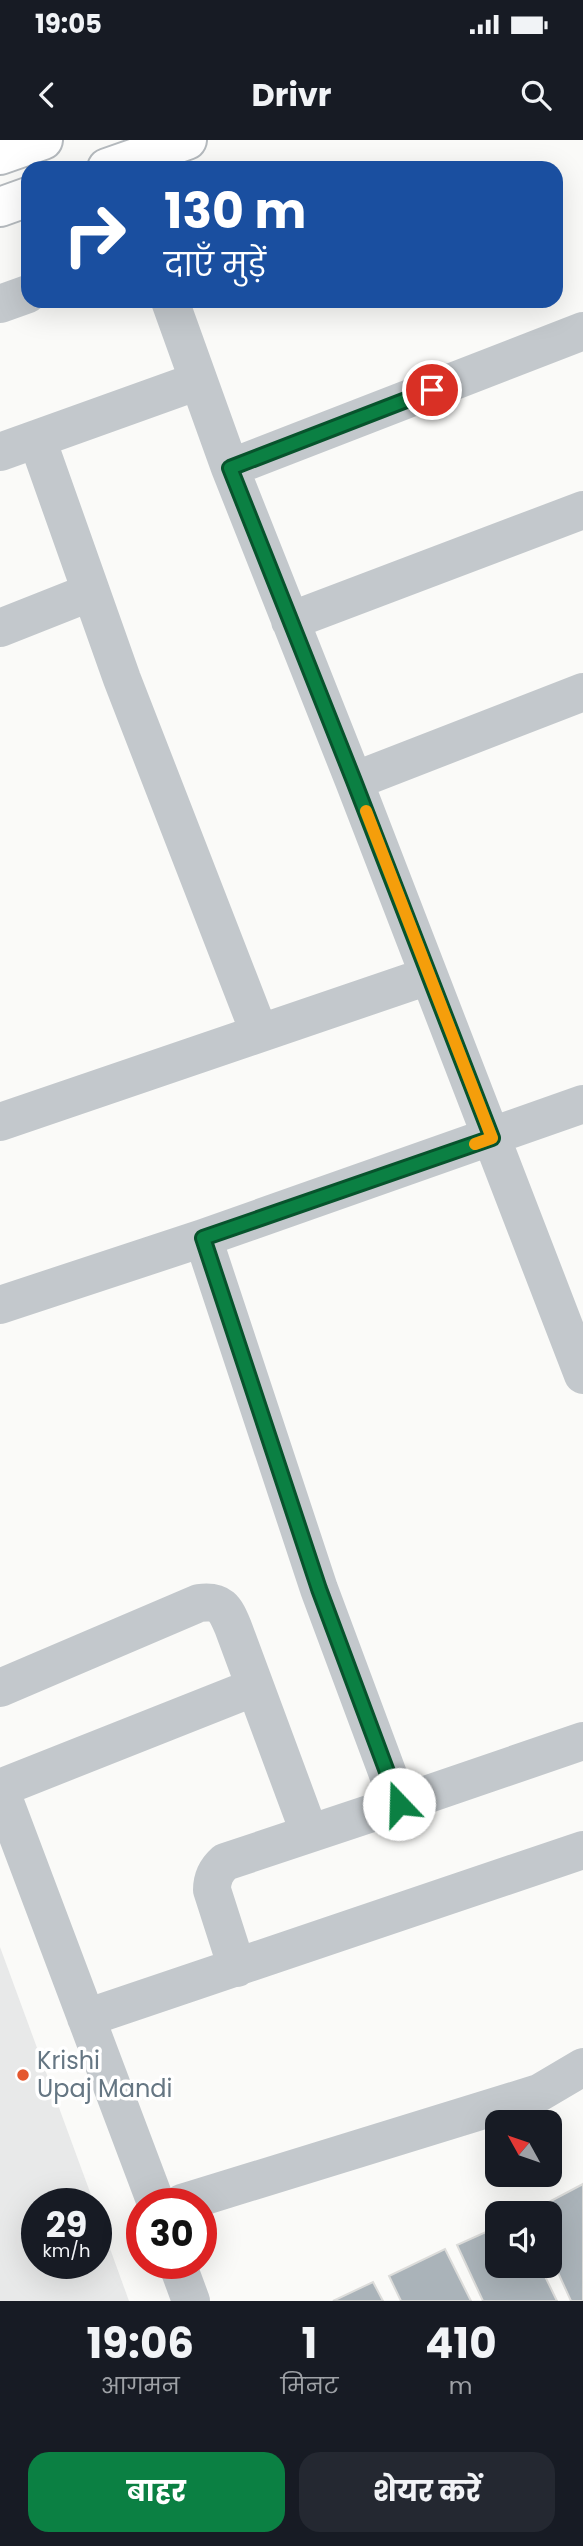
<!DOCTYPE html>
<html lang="hi">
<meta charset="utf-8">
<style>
:root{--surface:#171b24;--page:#242831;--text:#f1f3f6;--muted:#9ea1a6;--accent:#0b8043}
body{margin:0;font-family:Poppins,"Noto Sans Devanagari",sans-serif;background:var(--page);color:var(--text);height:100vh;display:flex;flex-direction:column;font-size:26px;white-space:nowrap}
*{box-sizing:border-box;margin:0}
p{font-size:23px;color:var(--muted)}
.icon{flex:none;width:38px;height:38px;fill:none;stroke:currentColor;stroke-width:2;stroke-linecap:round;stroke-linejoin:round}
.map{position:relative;height:2161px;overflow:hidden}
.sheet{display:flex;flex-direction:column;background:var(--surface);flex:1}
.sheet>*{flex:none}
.hud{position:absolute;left:21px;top:21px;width:542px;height:147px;border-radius:21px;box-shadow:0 7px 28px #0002;background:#1a4fa0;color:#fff;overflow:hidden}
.needle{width:46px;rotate:310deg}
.buttons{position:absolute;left:485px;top:1970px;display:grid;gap:14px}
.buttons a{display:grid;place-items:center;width:77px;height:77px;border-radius:14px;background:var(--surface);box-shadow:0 7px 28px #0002;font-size:35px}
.speed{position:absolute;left:21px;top:2048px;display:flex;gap:14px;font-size:35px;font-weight:700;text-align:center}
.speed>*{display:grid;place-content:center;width:91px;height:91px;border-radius:50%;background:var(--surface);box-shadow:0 7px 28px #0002;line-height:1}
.speed small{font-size:18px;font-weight:400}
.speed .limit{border:10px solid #d22;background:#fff;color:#111}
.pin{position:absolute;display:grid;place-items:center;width:60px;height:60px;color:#fff;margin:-30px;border:4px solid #fff;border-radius:50%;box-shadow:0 2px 7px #0007}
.me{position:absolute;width:77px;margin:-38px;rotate:339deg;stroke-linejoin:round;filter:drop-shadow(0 0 5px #0008)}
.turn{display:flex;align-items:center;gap:24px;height:147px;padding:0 28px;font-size:32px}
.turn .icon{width:91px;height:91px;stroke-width:2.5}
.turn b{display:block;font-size:49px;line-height:60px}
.eta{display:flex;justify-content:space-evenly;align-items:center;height:119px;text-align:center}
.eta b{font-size:42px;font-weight:700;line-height:49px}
.cta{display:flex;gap:14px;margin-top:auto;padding:14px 28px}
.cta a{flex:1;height:80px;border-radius:21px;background:var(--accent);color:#fff;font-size:28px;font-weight:700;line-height:80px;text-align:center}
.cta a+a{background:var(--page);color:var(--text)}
.status{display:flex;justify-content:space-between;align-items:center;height:49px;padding:0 35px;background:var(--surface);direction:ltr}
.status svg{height:19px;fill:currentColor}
header{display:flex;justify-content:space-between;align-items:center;height:91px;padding:0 28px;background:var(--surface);font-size:32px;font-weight:700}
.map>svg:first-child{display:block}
.built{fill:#e8e9e9}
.building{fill:#aab3b9;stroke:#dcdcda;stroke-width:2}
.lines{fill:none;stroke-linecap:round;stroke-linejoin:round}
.major-casing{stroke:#b5babe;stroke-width:42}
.minor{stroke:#c3c8cc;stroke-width:38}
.major{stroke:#fff;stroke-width:38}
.route-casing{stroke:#07532c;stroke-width:18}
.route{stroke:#0b8043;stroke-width:12}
.slow{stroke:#f59e0b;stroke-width:12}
.poi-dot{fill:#e4572e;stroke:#fff;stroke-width:2.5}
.labels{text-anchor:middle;stroke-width:7;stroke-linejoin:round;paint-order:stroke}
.poi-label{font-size:24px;fill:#657683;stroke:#fff;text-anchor:start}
</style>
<div class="status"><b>19:05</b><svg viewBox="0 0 49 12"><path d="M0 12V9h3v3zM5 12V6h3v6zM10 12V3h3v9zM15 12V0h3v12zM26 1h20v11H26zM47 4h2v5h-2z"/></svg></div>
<header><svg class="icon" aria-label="back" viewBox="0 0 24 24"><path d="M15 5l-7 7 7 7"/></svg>Drivr<svg class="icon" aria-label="search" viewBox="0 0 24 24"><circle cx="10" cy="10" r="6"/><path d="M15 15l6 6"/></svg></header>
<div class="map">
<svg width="583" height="2161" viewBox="0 0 583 2161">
<rect width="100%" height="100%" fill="#fafaf8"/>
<!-- built -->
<path class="built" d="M 0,1807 L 94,2063 L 37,2063 L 37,2123 L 96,2123 L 96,2070 L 129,2161 L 0,2161 Z"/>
<!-- building -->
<path class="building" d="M 583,2044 L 583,2161 L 571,2161 L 550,2115 L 550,2074 L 531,2074 L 530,2072 Z
M 497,2087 L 497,2126 L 540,2126 L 557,2161 L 483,2161 L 457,2105 Z
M 445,2109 L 471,2161 L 401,2161 L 389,2136 Z
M 373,2142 L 383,2161 L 333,2161 Z"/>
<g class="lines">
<!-- major casing -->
<g class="major-casing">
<path id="major" d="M 0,15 L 43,0
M 107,28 L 187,0
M 0,67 L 28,57"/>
</g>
<!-- minor -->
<path class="minor" d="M 170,161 L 230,328 L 354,641 L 583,1235
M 0,164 L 28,154
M 37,299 L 122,539 L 259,892
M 0,312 L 198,241
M 230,328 L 583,191
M 290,481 L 583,370
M 0,488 L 91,452
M 354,641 L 583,552
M 0,982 L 428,836
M 203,1098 L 319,1449 L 399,1664 L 583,1601
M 0,1165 L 203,1098 L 583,964
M 0,1548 L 199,1463 C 221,1460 225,1468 233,1487 L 309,1692
M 0,1648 L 255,1547
M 0,1649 L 156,2063
M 237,1828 L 212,1750 C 212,1738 216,1730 225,1722 L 399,1664
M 86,1878 L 583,1710
M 182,2063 L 539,1953 L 583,1927
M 177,2123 L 191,2161"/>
<!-- major -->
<use href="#major" class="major"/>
</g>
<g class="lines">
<!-- route casing -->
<g class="route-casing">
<path id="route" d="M 399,1664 L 319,1449 L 203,1098 L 492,998 L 354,641 L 230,328 L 432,250"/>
</g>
<!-- route -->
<use href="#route" class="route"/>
<!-- slow -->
<path class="slow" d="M 366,671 L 492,998 L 475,1004"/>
</g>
<!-- markers -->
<circle class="poi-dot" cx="23" cy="1935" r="7"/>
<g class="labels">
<!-- poi labels -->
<g class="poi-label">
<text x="37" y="1929">Krishi<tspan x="37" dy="28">Upaj Mandi</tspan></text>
</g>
</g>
</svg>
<div class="buttons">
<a><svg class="needle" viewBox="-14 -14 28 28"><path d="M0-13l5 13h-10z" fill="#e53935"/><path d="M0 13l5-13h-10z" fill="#9ea1a6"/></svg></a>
<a><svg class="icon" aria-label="sound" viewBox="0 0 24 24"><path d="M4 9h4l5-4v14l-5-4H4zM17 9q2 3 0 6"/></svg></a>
</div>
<div class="speed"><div>29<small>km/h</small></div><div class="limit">30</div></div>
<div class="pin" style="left:432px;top:250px;background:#d93025"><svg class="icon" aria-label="arrive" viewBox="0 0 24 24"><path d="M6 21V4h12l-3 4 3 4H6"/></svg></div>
<svg class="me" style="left:399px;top:1664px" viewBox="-20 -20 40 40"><circle r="19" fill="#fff"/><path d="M0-13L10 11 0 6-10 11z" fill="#0b8043"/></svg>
<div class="hud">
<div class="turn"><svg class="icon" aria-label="right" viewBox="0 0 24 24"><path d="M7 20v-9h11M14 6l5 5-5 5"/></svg><div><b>130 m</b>दाएँ मुड़ें</div></div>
</div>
</div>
<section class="sheet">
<div class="eta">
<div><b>19:06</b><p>आगमन</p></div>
<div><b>1</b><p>मिनट</p></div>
<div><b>410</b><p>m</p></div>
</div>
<div class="cta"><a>बाहर</a><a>शेयर करें</a></div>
</section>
